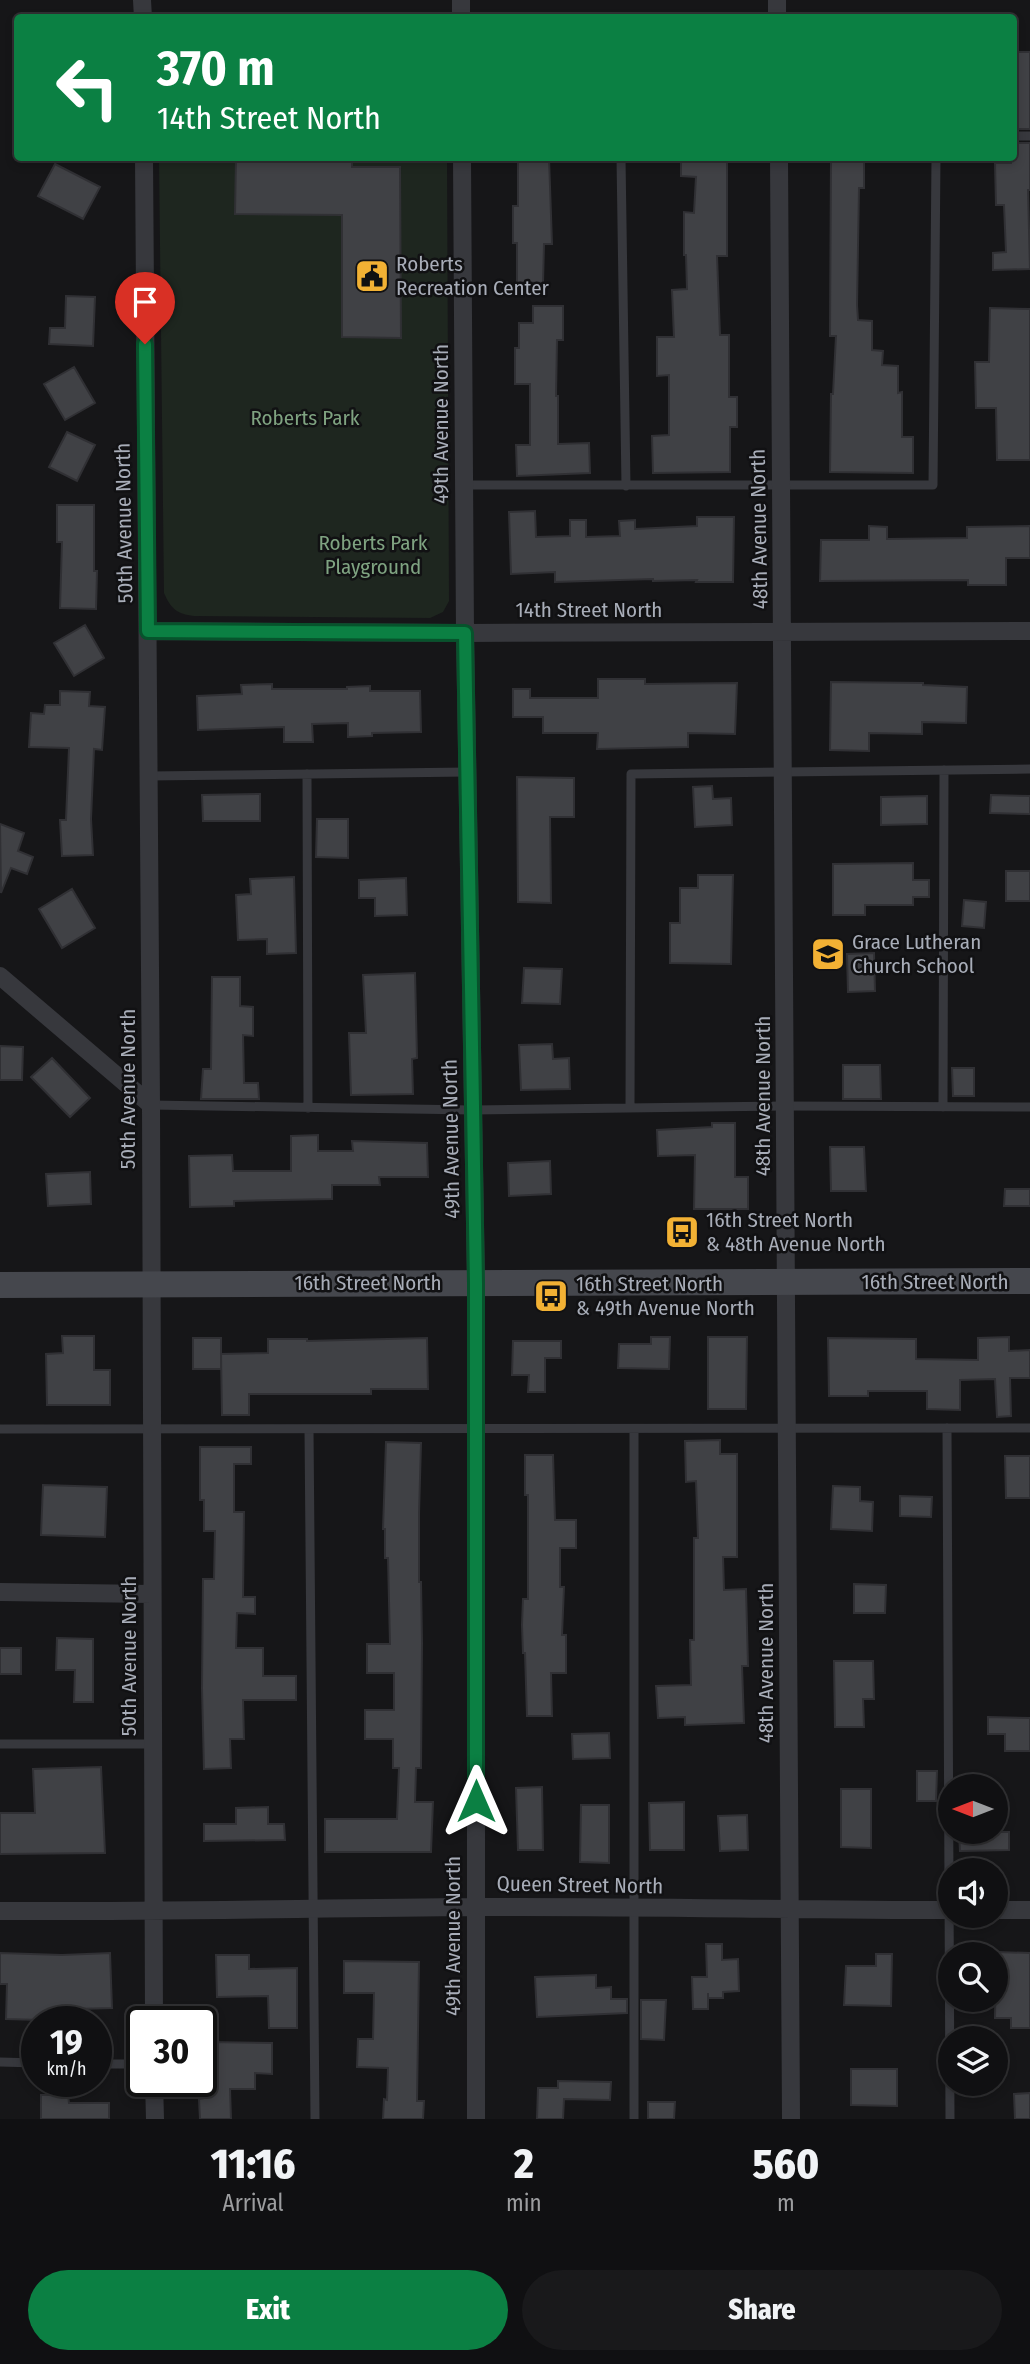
<!DOCTYPE html>
<style>
:root{--surface:#101012;--page:#19191b;--text:#f1f3f6;--muted:#9c9d9f;--line:#303032;--accent:#0b8043}
body{margin:0;font-family:"Fira Sans Condensed",sans-serif;background:var(--page);color:var(--text);height:100vh;display:flex;flex-direction:column;font-size:26px;white-space:nowrap}
*{box-sizing:border-box;margin:0}
p{font-size:23px;color:var(--muted)}
.icon{flex:none;width:38px;height:38px;fill:none;stroke:currentColor;stroke-width:2;stroke-linecap:round;stroke-linejoin:round}
.map{position:relative;height:2119px;overflow:hidden}
.side{display:flex;flex-direction:column;background:var(--surface);flex:1}
.side>*{flex:none}
.top-card{position:absolute;left:14px;top:14px;width:1003px;height:147px;border-radius:7px;box-shadow:0 4px 10px #0003,0 0 0 2px var(--line);background:#0b8043;color:#fff;overflow:hidden}
.needle{width:46px;rotate:270deg}
.buttons{position:absolute;left:938px;top:1774px;display:grid;gap:14px}
.buttons a{display:grid;place-items:center;width:70px;height:70px;border-radius:50%;background:var(--surface);box-shadow:0 4px 10px #0003,0 0 0 2px var(--line);font-size:35px}
.speed{position:absolute;left:21px;top:2006px;display:flex;gap:14px;font-size:35px;font-weight:700;text-align:center}
.speed>*{display:grid;place-content:center;width:91px;height:91px;border-radius:50%;background:var(--surface);box-shadow:0 4px 10px #0003,0 0 0 2px var(--line);line-height:1}
.speed small{font-size:18px;font-weight:400}
.speed .limit{border:4px solid #111;border-radius:10px;background:#fff;color:#111}
.pin{position:absolute;display:grid;place-items:center;width:60px;height:60px;color:#fff;margin:-72px -30px;border-radius:50% 50% 50% 0;rotate:-45deg;box-shadow:0 0 7px #0007}
.pin .icon{rotate:45deg}
.me{position:absolute;width:77px;margin:-38px;rotate:0deg;stroke-linejoin:round;filter:drop-shadow(0 0 5px #0008)}
.turn{display:flex;align-items:center;gap:24px;height:147px;padding:0 28px;font-size:32px}
.turn .icon{width:91px;height:91px;stroke-width:2.5}
.turn b{display:block;font-size:49px;line-height:60px}
.eta{display:flex;justify-content:space-evenly;align-items:center;height:119px;text-align:center}
.eta b{font-size:42px;font-weight:800;line-height:49px}
.action{display:flex;gap:14px;margin-top:auto;padding:14px 28px}
.action a{flex:1;height:80px;border-radius:42px;background:var(--accent);color:#fff;font-size:28px;font-weight:800;line-height:80px;text-align:center}
.action a+a{background:var(--page);color:var(--text)}
.map>svg:first-child{display:block}
.green{fill:#1e261f}
.building{fill:#404145;stroke:#303034;stroke-width:2}
.lines{fill:none;stroke-linecap:round;stroke-linejoin:round}
.lane{stroke:#37383d;stroke-width:9}
.street{stroke:#37383d;stroke-width:18}
.secondary{stroke:#45474d;stroke-width:26}
.route-casing{stroke:#07532c;stroke-width:18}
.route{stroke:#0b8043;stroke-width:12}
.labels{text-anchor:middle;stroke-width:5;stroke-linejoin:round;paint-order:stroke}
.poi-label{font-size:21px;fill:#a8adb8;stroke:#111113;text-anchor:start}
.park-label{font-size:21px;fill:#7fa381;stroke:#111113}
.street-label{font-size:21px;fill:#a8adb8;stroke:#111113}
</style>
<div class="map">
<svg width="1030" height="2119" viewBox="0 0 1030 2119">
<rect width="100%" height="100%" fill="#161618"/>
<!-- green -->
<path class="green" d="M 185,14 L 422,14 L 438,17 L 168,17 L 170,15 Z
M 159,158 L 447,158 L 449,601 L 443,612 L 430,618 L 194,616 C 177,614 171,609 164,593 Z"/>
<!-- building -->
<path class="building" d="M 1013,52 L 1030,52 L 1030,129 L 1013,129 Z
M 1013,143 L 1030,143 L 1030,190 L 1028,190 L 1030,269 L 993,270 L 993,253 L 1006,252 L 1004,205 L 996,205 L 995,163 L 1011,163 L 1011,158 L 1013,158 Z
M 236,158 L 352,158 L 352,167 L 400,167 L 401,338 L 342,337 L 342,215 L 235,214 Z
M 518,158 L 549,158 L 552,244 L 544,244 L 543,283 L 517,282 L 517,243 L 513,243 L 513,206 L 518,206 Z
M 681,158 L 727,158 L 727,256 L 717,256 L 720,335 L 729,335 L 729,397 L 737,397 L 737,427 L 730,427 L 730,472 L 653,473 L 652,436 L 669,435 L 669,375 L 657,376 L 657,337 L 674,337 L 672,290 L 687,289 L 686,255 L 684,255 L 684,212 L 694,213 L 696,177 L 681,176 Z
M 831,158 L 864,158 L 864,188 L 859,188 L 857,305 L 858,320 L 872,321 L 872,350 L 883,351 L 882,365 L 898,366 L 898,393 L 902,392 L 902,437 L 913,437 L 913,473 L 830,472 L 831,394 L 833,394 L 836,336 L 830,336 Z
M 55,164 L 100,187 L 83,219 L 38,196 Z
M 66,296 L 95,297 L 93,346 L 49,344 L 50,328 L 65,328 Z
M 533,306 L 563,306 L 563,340 L 557,340 L 556,396 L 558,396 L 558,444 L 589,443 L 590,473 L 517,476 L 516,445 L 530,445 L 530,384 L 515,384 L 515,348 L 519,348 L 519,323 L 533,323 Z
M 990,308 L 1030,309 L 1030,460 L 997,460 L 996,408 L 976,408 L 975,362 L 989,362 Z
M 74,367 L 95,403 L 65,420 L 44,384 Z
M 67,432 L 95,445 L 77,481 L 49,467 Z
M 57,505 L 94,505 L 94,571 L 97,571 L 96,609 L 60,608 L 62,542 L 57,542 Z
M 535,511 L 536,537 L 570,536 L 570,520 L 586,520 L 586,537 L 620,536 L 619,521 L 635,520 L 635,529 L 697,526 L 697,517 L 734,517 L 733,582 L 696,582 L 697,580 L 653,581 L 653,579 L 555,582 L 555,572 L 511,574 L 509,512 Z
M 869,526 L 887,527 L 887,539 L 967,538 L 967,527 L 1030,526 L 1030,558 L 1006,558 L 1006,585 L 968,585 L 968,580 L 820,581 L 821,540 L 869,540 Z
M 85,625 L 104,658 L 74,676 L 54,643 Z
M 598,679 L 645,679 L 645,684 L 737,683 L 735,734 L 688,733 L 688,747 L 597,749 L 598,733 L 543,733 L 543,717 L 513,717 L 513,689 L 530,689 L 530,698 L 598,698 Z
M 831,682 L 923,683 L 923,685 L 967,687 L 966,723 L 922,722 L 922,734 L 869,733 L 869,751 L 830,750 Z
M 272,684 L 272,689 L 347,689 L 347,687 L 370,686 L 370,691 L 420,691 L 421,732 L 372,733 L 372,736 L 348,737 L 348,723 L 312,724 L 313,742 L 284,742 L 284,727 L 198,730 L 197,696 L 242,694 L 241,685 Z
M 60,691 L 90,692 L 89,706 L 105,707 L 102,750 L 94,749 L 91,819 L 93,855 L 62,856 L 60,820 L 66,820 L 69,748 L 29,747 L 31,713 L 44,714 L 45,705 L 60,705 Z
M 517,777 L 574,778 L 574,817 L 550,817 L 551,903 L 518,902 Z
M 712,786 L 713,799 L 731,798 L 732,825 L 695,827 L 693,787 Z
M 260,794 L 260,821 L 203,821 L 202,795 Z
M 991,795 L 1030,796 L 1030,814 L 990,813 Z
M 927,796 L 927,824 L 881,825 L 881,797 Z
M 317,819 L 348,819 L 348,858 L 316,857 Z
M 0,824 L 24,833 L 18,851 L 33,857 L 27,874 L 11,868 L 1,893 Z
M 913,863 L 913,880 L 929,880 L 929,897 L 913,897 L 913,905 L 865,905 L 865,915 L 833,915 L 833,864 Z
M 1006,871 L 1030,871 L 1030,901 L 1006,901 Z
M 698,875 L 733,875 L 731,964 L 670,963 L 670,923 L 680,923 L 680,888 L 698,888 Z
M 294,877 L 296,953 L 267,954 L 267,939 L 238,940 L 236,895 L 251,894 L 250,879 Z
M 406,878 L 407,915 L 375,916 L 375,898 L 359,898 L 359,880 Z
M 72,889 L 95,928 L 62,948 L 39,909 Z
M 964,900 L 986,902 L 984,928 L 962,926 Z
M 874,953 L 875,991 L 848,992 L 847,954 Z
M 524,968 L 562,969 L 560,1004 L 522,1003 Z
M 415,973 L 417,1058 L 412,1059 L 413,1094 L 351,1095 L 349,1033 L 366,1033 L 363,975 Z
M 212,977 L 240,977 L 240,1006 L 253,1007 L 253,1036 L 243,1035 L 244,1083 L 258,1083 L 259,1099 L 201,1099 L 203,1069 L 211,1069 Z
M 552,1044 L 553,1059 L 569,1058 L 570,1089 L 521,1090 L 519,1045 Z
M 0,1046 L 23,1047 L 22,1080 L 0,1080 Z
M 52,1058 L 90,1098 L 70,1117 L 31,1077 Z
M 843,1065 L 880,1065 L 881,1099 L 843,1099 Z
M 952,1068 L 974,1068 L 974,1096 L 953,1096 Z
M 712,1123 L 735,1123 L 735,1177 L 748,1177 L 748,1209 L 694,1209 L 695,1155 L 658,1156 L 657,1130 L 712,1127 Z
M 318,1135 L 318,1151 L 353,1151 L 352,1141 L 427,1143 L 428,1177 L 379,1177 L 380,1185 L 332,1185 L 332,1199 L 234,1201 L 234,1206 L 190,1207 L 189,1156 L 232,1155 L 233,1171 L 291,1171 L 291,1136 Z
M 830,1147 L 864,1147 L 866,1191 L 831,1191 Z
M 550,1161 L 551,1194 L 509,1196 L 508,1163 Z
M 90,1172 L 91,1204 L 48,1206 L 46,1174 Z
M 1005,1189 L 1030,1189 L 1030,1206 L 1004,1206 Z
M 62,1336 L 94,1336 L 94,1370 L 110,1370 L 110,1405 L 47,1405 L 46,1354 L 63,1353 Z
M 651,1337 L 670,1337 L 669,1369 L 618,1368 L 619,1344 L 651,1344 Z
M 708,1337 L 747,1337 L 746,1409 L 708,1409 Z
M 1009,1337 L 1009,1351 L 1030,1350 L 1030,1378 L 1010,1378 L 1011,1416 L 997,1417 L 995,1379 L 960,1380 L 960,1410 L 927,1409 L 927,1391 L 868,1391 L 868,1396 L 829,1396 L 828,1338 L 916,1339 L 916,1359 L 978,1360 L 978,1338 Z
M 193,1338 L 221,1338 L 221,1369 L 193,1369 Z
M 427,1338 L 428,1389 L 371,1389 L 371,1394 L 249,1394 L 249,1415 L 222,1415 L 221,1354 L 268,1353 L 268,1339 L 307,1339 L 307,1341 Z
M 513,1341 L 561,1341 L 561,1358 L 545,1358 L 545,1392 L 528,1392 L 529,1375 L 512,1375 Z
M 720,1440 L 720,1454 L 737,1454 L 737,1557 L 723,1557 L 724,1590 L 746,1589 L 748,1666 L 742,1666 L 744,1723 L 685,1725 L 685,1717 L 658,1718 L 656,1686 L 691,1685 L 690,1640 L 694,1640 L 694,1538 L 698,1538 L 696,1481 L 686,1482 L 685,1441 Z
M 386,1442 L 421,1443 L 419,1514 L 419,1582 L 421,1582 L 422,1643 L 421,1768 L 416,1768 L 415,1802 L 433,1802 L 431,1852 L 325,1852 L 325,1819 L 397,1819 L 399,1768 L 393,1768 L 393,1739 L 365,1739 L 365,1710 L 394,1710 L 394,1673 L 367,1673 L 367,1644 L 390,1644 L 388,1558 L 385,1558 L 385,1529 L 383,1529 Z
M 200,1447 L 251,1447 L 251,1464 L 234,1464 L 234,1512 L 244,1512 L 243,1597 L 255,1597 L 255,1614 L 237,1613 L 236,1648 L 263,1648 L 263,1676 L 296,1676 L 296,1700 L 243,1700 L 244,1739 L 230,1739 L 231,1768 L 204,1769 L 202,1688 L 203,1579 L 214,1579 L 215,1531 L 204,1531 L 204,1500 L 200,1500 Z
M 525,1455 L 553,1455 L 555,1520 L 576,1520 L 576,1548 L 560,1548 L 560,1587 L 564,1587 L 562,1635 L 566,1635 L 566,1673 L 551,1673 L 552,1716 L 527,1716 L 525,1653 L 523,1653 L 522,1625 L 523,1599 L 528,1599 L 528,1495 L 525,1495 Z
M 1005,1456 L 1030,1456 L 1030,1498 L 1006,1498 Z
M 43,1485 L 107,1487 L 105,1537 L 41,1535 Z
M 833,1486 L 860,1487 L 860,1501 L 873,1502 L 872,1531 L 831,1529 Z
M 900,1496 L 932,1497 L 931,1517 L 900,1516 Z
M 854,1584 L 886,1585 L 885,1613 L 854,1613 Z
M 57,1638 L 93,1639 L 93,1702 L 74,1702 L 75,1670 L 56,1670 Z
M 0,1648 L 21,1648 L 21,1674 L 0,1674 Z
M 834,1661 L 873,1661 L 874,1699 L 863,1699 L 864,1727 L 835,1727 Z
M 988,1717 L 1030,1718 L 1030,1751 L 1005,1751 L 1005,1734 L 988,1734 Z
M 609,1733 L 610,1758 L 573,1759 L 572,1734 Z
M 101,1767 L 105,1853 L 0,1854 L 0,1813 L 35,1813 L 33,1769 Z
M 917,1771 L 937,1771 L 936,1801 L 917,1801 Z
M 542,1787 L 543,1850 L 518,1850 L 516,1788 Z
M 841,1789 L 871,1789 L 871,1848 L 841,1847 Z
M 684,1802 L 684,1850 L 650,1850 L 649,1803 Z
M 581,1805 L 609,1805 L 609,1863 L 580,1862 Z
M 268,1807 L 268,1824 L 284,1824 L 285,1840 L 204,1841 L 204,1824 L 236,1824 L 236,1808 Z
M 747,1815 L 748,1850 L 720,1851 L 718,1816 Z
M 959,1832 L 1009,1832 L 1009,1850 L 960,1851 Z
M 706,1944 L 722,1944 L 722,1960 L 738,1959 L 739,1991 L 723,1992 L 723,1998 L 708,1998 L 708,1993 L 708,2009 L 693,2009 L 692,1977 L 707,1977 Z
M 996,1952 L 1030,1953 L 1030,2028 L 1011,2028 L 1011,2018 L 995,2018 Z
M 0,1953 L 62,1955 L 110,1953 L 112,2008 L 76,2009 L 76,2021 L 6,2019 L 7,1984 L 0,1984 Z
M 876,1954 L 892,1954 L 891,2006 L 844,2005 L 846,1966 L 876,1966 Z
M 216,1955 L 249,1955 L 249,1969 L 297,1968 L 297,2028 L 269,2028 L 268,1996 L 217,1997 Z
M 344,1961 L 419,1962 L 417,2101 L 424,2101 L 423,2119 L 383,2119 L 384,2099 L 387,2100 L 388,2068 L 357,2067 L 358,2039 L 373,2039 L 374,1993 L 344,1993 Z
M 596,1975 L 596,1988 L 611,1987 L 611,1999 L 627,1999 L 627,2013 L 537,2017 L 535,1977 Z
M 641,2000 L 666,2000 L 664,2040 L 641,2039 Z
M 205,2042 L 272,2043 L 272,2074 L 255,2073 L 255,2089 L 230,2089 L 231,2119 L 200,2119 L 199,2099 L 205,2098 Z
M 851,2069 L 897,2069 L 897,2106 L 851,2105 Z
M 558,2081 L 611,2082 L 610,2100 L 564,2099 L 563,2119 L 537,2119 L 538,2088 L 558,2088 Z
M 1030,2093 L 1030,2119 L 1015,2119 L 1014,2094 Z
M 41,2095 L 68,2095 L 69,2103 L 109,2103 L 109,2119 L 41,2119 Z
M 648,2102 L 675,2102 L 674,2119 L 648,2119 Z"/>
<g class="lines">
<!-- lane -->
<path class="lane" d="M 1013,136 L 1030,136
M 621,158 L 626,486
M 464,485 L 933,485 L 936,158
M 307,774 L 308,1108
M 149,776 L 467,772
M 151,1105 L 473,1110 L 786,1106 L 1030,1107
M 943,1107 L 944,770
M 630,1108 L 631,774 L 1030,769
M 947,1428 L 950,2119
M 0,1429 L 1030,1428
M 309,1429 L 315,2119
M 634,1429 L 634,2119
M 0,1744 L 153,1744
M 0,2062 L 37,2063
M 96,2064 L 142,2064"/>
<!-- street -->
<path class="street" d="M 142,0 L 143,18
M 461,0 L 461,18
M 777,0 L 777,18
M 144,158 L 151,1105 L 154,2021
M 462,158 L 465,633 L 476,1283 L 476,2119
M 779,158 L 791,2119
M 148,631 L 465,633 L 1030,631
M 0,976 L 151,1105
M 0,1592 L 152,1594
M 996,1910 L 1030,1910
M 0,1911 C 158,1912 317,1908 475,1907 C 633,1906 792,1910 950,1910
M 154,2081 L 155,2119"/>
<!-- secondary -->
<path class="secondary" d="M 0,1285 L 1030,1281"/>
</g>
<g class="lines">
<!-- route casing -->
<g class="route-casing">
<path id="route" d="M 145,344 L 148,631 L 465,633 L 476,1283 L 476,1801"/>
</g>
<!-- route -->
<use href="#route" class="route"/>
</g>
<!-- icons -->
<defs>
<g id="civic-square" transform="scale(1.75)"><rect x="-9" y="-9" width="18" height="18" rx="4" fill="#f2b134" stroke="#111113"/><path d="M-.6-6.5H3V-4.5H.6V-3L4-1V1h2V6H-6V1h2V-1L-.6-3ZM-1.2 2.5V6h2.4V2.5Z" fill="#111"/></g>
<g id="school-square" transform="scale(1.75)"><rect x="-9" y="-9" width="18" height="18" rx="4" fill="#f2b134" stroke="#111113"/><path d="M0-5L7-2L0 1L-7-2ZM-4 1L0 2.5L4 1V4Q0 6-4 4Z" fill="#111"/></g>
<g id="bus-square" transform="scale(1.75)"><rect x="-9" y="-9" width="18" height="18" rx="4" fill="#f2b134" stroke="#111113"/><path d="M-5-6H5V4H4V6H2V4H-2V6H-4V4H-5ZM-3.5-4V0h7V-4ZM-3.5 1.2v1.5H-2V1.2ZM2 1.2v1.5H3.5V1.2Z" fill="#111"/></g>
</defs>
<g fill-rule="evenodd">
<use href="#civic-square" x="372" y="276"/>
<use href="#school-square" x="828" y="954"/>
<use href="#bus-square" x="682" y="1232"/>
<use href="#bus-square" x="551" y="1296"/>
</g>
<g class="labels">
<!-- poi labels -->
<g class="poi-label">
<text x="396" y="271">Roberts<tspan x="396" dy="24">Recreation Center</tspan></text>
<text x="852" y="949">Grace Lutheran<tspan x="852" dy="24">Church School</tspan></text>
<text x="706" y="1227">16th Street North<tspan x="706" dy="24">&amp; 48th Avenue North</tspan></text>
<text x="576" y="1291">16th Street North<tspan x="576" dy="24">&amp; 49th Avenue North</tspan></text>
</g>
<!-- park labels -->
<g class="park-label">
<text x="305" y="425">Roberts Park</text>
<text x="373" y="550">Roberts Park<tspan x="373" dy="24">Playground</tspan></text>
</g>
<!-- street labels -->
<g class="street-label">
<text transform="translate(441 424) rotate(-90)" y="7">49th Avenue North</text>
<text transform="translate(124 523) rotate(-91)" y="7">50th Avenue North</text>
<text transform="translate(759 529) rotate(-91)" y="7">48th Avenue North</text>
<text x="589" y="617">14th Street North</text>
<text transform="translate(128 1089) rotate(-90)" y="7">50th Avenue North</text>
<text transform="translate(763 1096) rotate(-90)" y="7">48th Avenue North</text>
<text transform="translate(451 1139) rotate(-91)" y="7">49th Avenue North</text>
<text x="935" y="1289">16th Street North</text>
<text x="368" y="1290">16th Street North</text>
<text transform="translate(129 1656) rotate(-90)" y="7">50th Avenue North</text>
<text transform="translate(766 1663) rotate(-90)" y="7">48th Avenue North</text>
<text transform="translate(580 1885) rotate(1)" y="7">Queen Street North</text>
<text transform="translate(453 1936) rotate(-90)" y="7">49th Avenue North</text>
</g>
</g>
</svg>
<div class="buttons">
<a><svg class="needle" viewBox="-14 -14 28 28"><path d="M0-13l5 13h-10z" fill="#e53935"/><path d="M0 13l5-13h-10z" fill="#9c9d9f"/></svg></a>
<a><svg class="icon" aria-label="sound" viewBox="0 0 24 24"><path d="M4 9h4l5-4v14l-5-4H4zM17 9q2 3 0 6"/></svg></a>
<a><svg class="icon" aria-label="search" viewBox="0 0 24 24"><circle cx="10" cy="10" r="6"/><path d="M15 15l6 6"/></svg></a>
<a><svg class="icon" aria-label="layers" viewBox="0 0 24 24"><path d="M12 4l9 5-9 5-9-5zM3 14l9 5 9-5"/></svg></a>
</div>
<div class="speed"><div>19<small>km/h</small></div><div class="limit">30</div></div>
<div class="pin" style="left:145px;top:344px;background:#d93025"><svg class="icon" aria-label="arrive" viewBox="0 0 24 24"><path d="M6 21V4h12l-3 4 3 4H6"/></svg></div>
<svg class="me" style="left:476px;top:1801px" viewBox="-20 -20 40 40"><path d="M0-17L14 15 0 8-14 15z" fill="#0b8043" stroke="#fff" stroke-width="4"/></svg>
<div class="top-card">
<div class="turn"><svg class="icon" aria-label="left" viewBox="0 0 24 24"><path d="M17 20v-9H6M10 6l-5 5 5 5"/></svg><div><b>370 m</b>14th Street North</div></div>
</div>
</div>
<section class="side">
<div class="eta">
<div><b>11:16</b><p>Arrival</p></div>
<div><b>2</b><p>min</p></div>
<div><b>560</b><p>m</p></div>
</div>
<div class="action"><a>Exit</a><a>Share</a></div>
</section>
